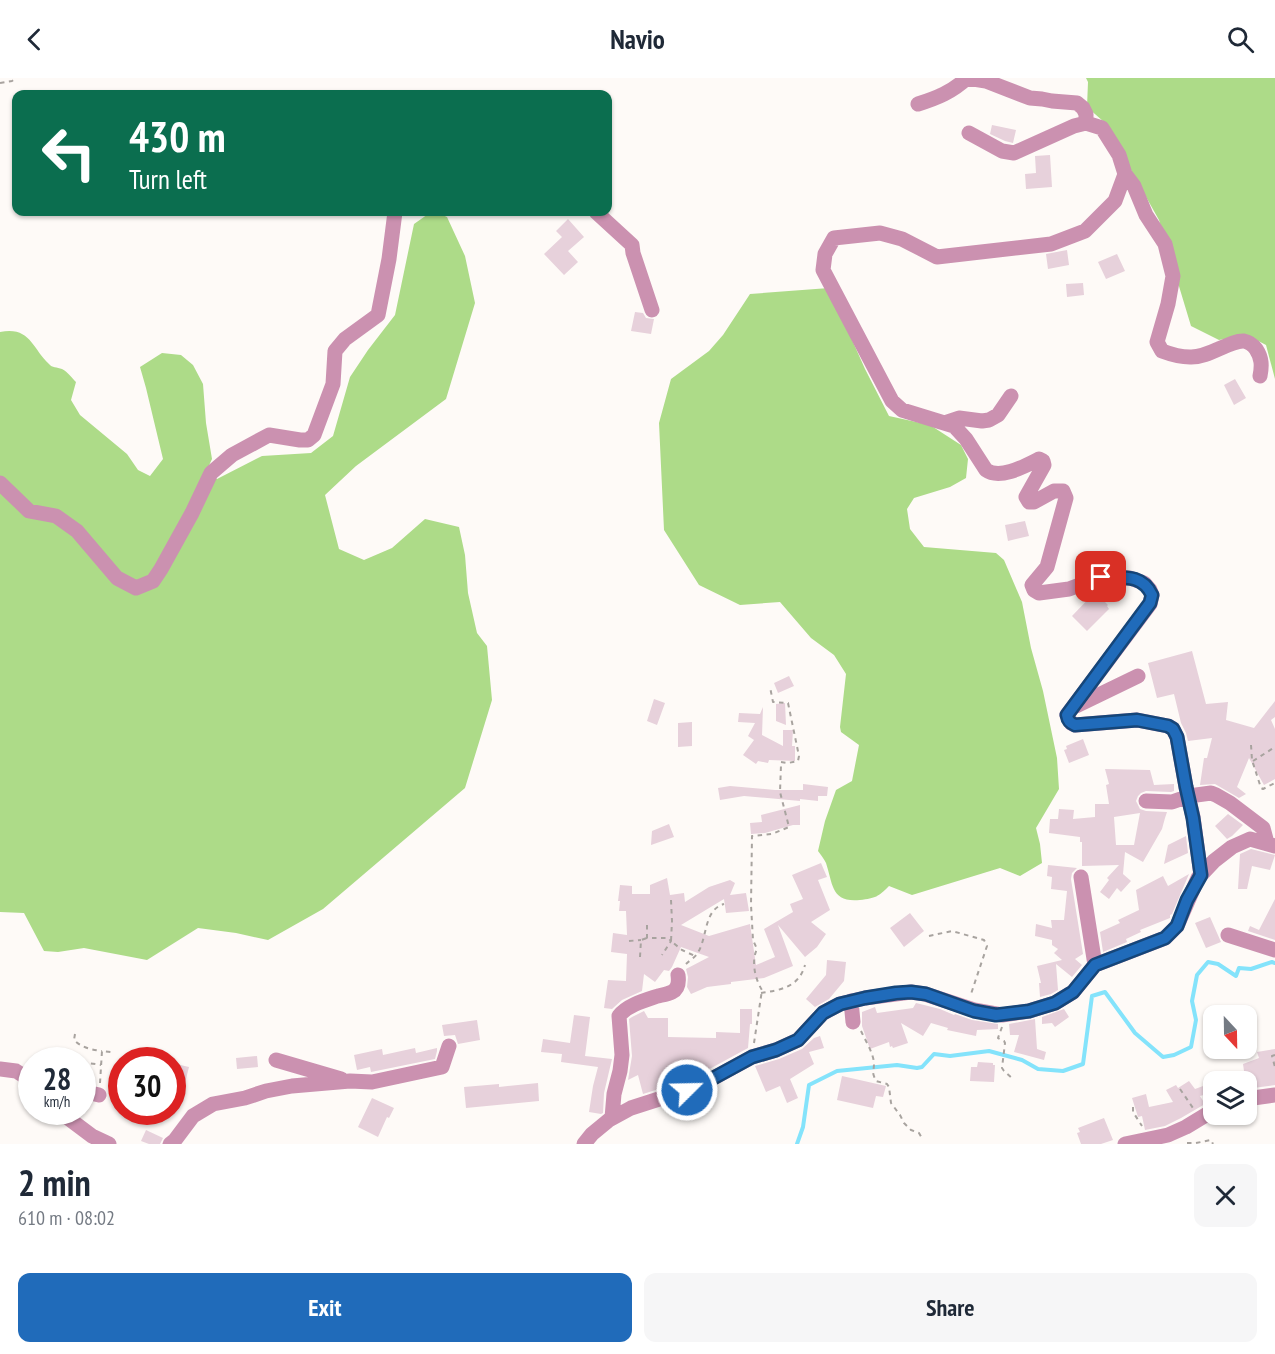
<!DOCTYPE html>
<meta charset="utf-8">
<style>
:root{--surface:#fff;--page:#f6f6f7;--text:#1f2937;--muted:#747a83;--accent:#206bba}
body{margin:0;font-family:"PT Sans Narrow",sans-serif;background:var(--page);color:var(--text);height:100vh;display:flex;flex-direction:column;font-size:22px;white-space:nowrap}
*{box-sizing:border-box;margin:0}
p{font-size:20px;color:var(--muted)}
.icon{flex:none;width:33px;height:33px;fill:none;stroke:currentColor;stroke-width:2;stroke-linecap:round;stroke-linejoin:round}
.map{position:relative;height:1066px;overflow:hidden}
.details{display:flex;flex-direction:column;background:var(--surface);flex:1}
.details>*{flex:none}
.guide{position:absolute;left:12px;top:12px;width:600px;height:126px;border-radius:12px;box-shadow:0 2px 4px #0004;background:#0b6e4f;color:#fff;overflow:hidden}
.needle{width:39px;rotate:158deg}
.buttons{position:absolute;left:1203px;top:927px;display:grid;gap:12px}
.buttons a{display:grid;place-items:center;width:54px;height:54px;border-radius:12px;background:var(--surface);box-shadow:0 2px 4px #0004;font-size:30px}
.speed{position:absolute;left:18px;top:969px;display:flex;gap:12px;font-size:30px;font-weight:700;text-align:center}
.speed>*{display:grid;place-content:center;width:78px;height:78px;border-radius:50%;background:var(--surface);box-shadow:0 2px 4px #0004;line-height:1}
.speed small{font-size:15px;font-weight:400}
.speed .limit{border:9px solid #d22;background:#fff;color:#111}
.pin{position:absolute;display:grid;place-items:center;width:51px;height:51px;color:#fff;margin:-26px;border-radius:12px;box-shadow:0 3px 9px #0006}
.me{position:absolute;width:66px;margin:-33px;rotate:67deg;stroke-linejoin:round;filter:drop-shadow(0 0 4px #0008)}
.turn{display:flex;align-items:center;gap:21px;height:126px;padding:0 18px;font-size:27px}
.turn .icon{width:78px;height:78px;stroke-width:2.5}
.turn b{display:block;font-size:42px;line-height:51px}
.round{display:grid;place-items:center;flex:none;width:63px;height:63px;border-radius:12px;background:var(--page)}
.overview{display:flex;align-items:center;justify-content:space-between;height:102px;padding:0 18px}
h1{font-size:36px;font-weight:800;line-height:45px}
.button{display:flex;gap:12px;margin-top:auto;padding:12px 18px}
.button a{flex:1;height:69px;border-radius:12px;background:var(--accent);color:#fff;font-size:24px;font-weight:800;line-height:69px;text-align:center}
.button a+a{background:var(--page);color:var(--text)}
header{display:flex;justify-content:space-between;align-items:center;height:78px;padding:0 18px;background:var(--surface);font-size:27px;font-weight:800}
.map>svg:first-child{display:block}
.forest{fill:#addb88}
.lines{fill:none;stroke-linecap:round;stroke-linejoin:round}
.stream{stroke:#84e3fb;stroke-width:4}
.building{fill:#e7d1db;fill-rule:evenodd}
.path{stroke:#a8a39f;stroke-width:2;stroke-dasharray:4.5 4.5;stroke-linecap:butt}
.minor{stroke:#cb91b0;stroke-width:15}
.route-casing{stroke:#154679;stroke-width:15}
.route{stroke:#206bba;stroke-width:10}
</style>
<header><svg class="icon" aria-label="back" viewBox="0 0 24 24"><path d="M15 5l-7 7 7 7"/></svg>Navio<svg class="icon" aria-label="search" viewBox="0 0 24 24"><circle cx="10" cy="10" r="6"/><path d="M15 15l6 6"/></svg></header>
<div class="map">
<svg width="1275" height="1066" viewBox="0 0 1275 1066">
<rect width="100%" height="100%" fill="#fefaf7"/>
<!-- forest -->
<path class="forest" d="M 1086,0 L 1275,0 L 1275,301 L 1266,267 L 1247,257 L 1219,262 L 1191,248 L 1159,142 L 1104,44 L 1087,29 L 1088,4 Z
M 431,134 L 436,134 L 447,139 L 465,178 L 475,225 L 446,321 L 356,388 L 325,417 L 339,471 L 364,482 L 392,470 L 425,441 L 459,449 L 465,477 L 468,515 L 477,555 L 487,568 L 492,622 L 465,710 L 323,831 L 268,862 L 236,855 L 198,850 L 147,882 L 84,870 L 58,874 L 44,873 L 24,835 L 0,834 L 0,254 C 30,248 32,270 49,286 C 52,290 57,289 62,291 C 68,294 72,300 76,304 L 71,322 L 80,337 L 127,376 L 138,392 L 150,398 L 163,381 L 146,310 L 140,289 L 162,275 L 181,277 L 193,287 L 203,306 L 206,345 L 212,381 L 204,398 L 217,401 L 262,378 L 311,375 L 333,358 L 350,299 L 368,272 L 395,237 L 414,146 Z
M 829,210 L 865,291 L 889,338 L 930,347 L 961,367 L 968,381 L 966,400 L 950,409 L 914,420 L 907,431 L 910,451 L 924,469 L 996,475 L 1004,482 L 1022,524 L 1031,570 L 1043,613 L 1057,680 L 1059,711 L 1036,750 L 1040,766 L 1042,785 L 1020,798 L 1000,790 L 912,817 L 889,808 C 878,819 876,820 860,822 C 831,825 833,806 826,785 C 824,781 821,777 818,773 L 825,743 L 836,712 L 852,703 L 859,667 L 841,654 L 840,649 L 846,596 L 834,577 L 811,560 L 780,524 L 740,527 L 699,507 L 664,452 L 659,345 L 671,301 L 709,273 L 723,257 L 750,216 Z"/>
<g class="lines">
<!-- stream -->
<path class="stream" d="M 797,1066 L 803,1049 L 809,1007 L 837,993 L 897,987 L 917,990 L 922,989 L 934,976 L 950,978 L 989,973 L 1022,982 L 1038,991 L 1063,993 L 1083,986 L 1092,918 L 1105,914 L 1135,955 L 1163,979 L 1174,977 L 1191,969 L 1196,942 L 1192,923 L 1197,897 L 1208,884 L 1218,886 L 1236,898 L 1239,890 L 1251,891 L 1272,884 L 1275,885"/>
</g>
<!-- building -->
<path class="building" d="M 992,47 L 1016,52 L 1013,65 L 1005,63 L 990,56 Z
M 1050,77 L 1052,109 L 1026,111 L 1025,96 L 1036,95 L 1035,78 Z
M 568,141 L 584,159 L 568,173 L 578,184 L 564,197 L 544,176 L 562,159 L 556,153 Z
M 1067,172 L 1069,187 L 1048,191 L 1046,176 Z
M 1117,176 L 1125,193 L 1106,201 L 1098,184 Z
M 1083,205 L 1084,217 L 1067,219 L 1066,206 Z
M 635,234 L 643,235 L 646,240 L 654,241 L 651,256 L 631,253 Z
M 1235,301 L 1246,320 L 1234,327 L 1224,307 Z
M 1025,443 L 1029,458 L 1008,463 L 1005,447 Z
M 1095,514 L 1108,527 L 1107,528 L 1109,531 L 1087,553 L 1072,538 Z
M 1192,573 L 1206,626 L 1228,624 L 1226,642 L 1254,650 L 1275,623 L 1275,639 L 1271,642 L 1275,651 L 1275,701 L 1264,707 L 1249,680 L 1237,709 L 1246,716 L 1239,720 L 1215,706 L 1200,707 L 1204,680 L 1207,680 L 1212,660 L 1188,663 L 1186,655 L 1181,645 L 1174,616 L 1157,620 L 1148,585 Z
M 789,598 L 794,608 L 778,615 L 774,605 Z
M 654,621 L 665,625 L 657,647 L 647,643 Z
M 785,625 L 786,647 L 776,643 L 776,626 Z
M 763,629 L 762,657 L 783,668 L 783,652 L 793,652 L 792,668 L 795,668 L 795,683 L 769,682 L 768,685 L 758,683 L 756,686 L 743,677 L 754,662 L 748,658 L 755,645 L 738,644 L 739,635 L 760,636 Z
M 692,644 L 692,668 L 678,669 L 678,645 Z
M 1083,661 L 1089,677 L 1069,685 L 1064,672 L 1067,671 L 1066,668 Z
M 1105,691 L 1150,692 L 1154,707 L 1174,706 L 1174,713 L 1171,714 L 1146,713 L 1141,715 L 1138,718 L 1136,723 L 1140,731 L 1146,733 L 1167,734 L 1165,740 L 1162,751 L 1143,784 L 1125,774 L 1123,796 L 1131,803 L 1121,814 L 1117,810 L 1109,821 L 1100,814 L 1109,802 L 1107,800 L 1119,787 L 1082,788 L 1082,764 L 1080,764 L 1080,759 L 1049,755 L 1050,741 L 1058,741 L 1059,731 L 1074,732 L 1073,741 L 1095,739 L 1095,726 L 1109,726 L 1106,707 L 1109,706 ZM 1140,735 L 1134,767 L 1116,767 L 1114,739 Z
M 803,706 L 828,709 L 827,718 L 818,718 L 818,723 L 800,721 L 800,723 L 744,718 L 720,722 L 718,710 L 730,708 L 775,712 L 803,712 Z
M 800,727 L 800,747 L 793,747 L 765,755 L 751,756 L 750,745 L 762,744 L 761,737 Z
M 1228,736 L 1243,747 L 1232,758 L 1227,761 L 1215,748 Z
M 669,746 L 674,759 L 651,767 L 652,753 Z
M 1186,758 L 1188,775 L 1164,786 L 1168,767 Z
M 1251,771 L 1275,777 L 1270,792 L 1252,788 L 1247,811 L 1238,811 L 1240,776 Z
M 821,785 L 827,799 L 818,802 L 830,832 L 811,844 L 826,856 L 817,869 L 805,879 L 778,847 L 793,888 L 764,900 L 731,904 L 731,906 L 707,909 L 691,916 L 687,909 L 688,899 L 686,891 L 709,879 L 681,869 L 672,889 L 669,893 L 664,892 L 655,904 L 644,896 L 642,913 L 622,922 L 612,931 L 604,930 L 608,902 L 626,903 L 627,876 L 611,874 L 613,855 L 627,857 L 626,833 L 619,833 L 620,823 L 618,823 L 620,807 L 632,808 L 632,816 L 650,816 L 650,807 L 667,800 L 670,817 L 684,815 L 685,824 L 709,809 L 730,802 L 735,805 L 730,817 L 746,815 L 749,833 L 726,835 L 724,821 L 681,847 L 709,858 L 750,846 L 756,887 L 775,879 L 764,851 L 793,834 L 790,826 L 803,821 L 792,797 Z
M 1048,787 L 1077,790 L 1072,795 L 1071,801 L 1083,876 L 1075,881 L 1082,887 L 1072,899 L 1056,886 L 1058,912 L 1051,916 L 1040,919 L 1039,905 L 1041,905 L 1037,888 L 1062,882 L 1054,875 L 1058,871 L 1052,867 L 1052,862 L 1035,858 L 1036,846 L 1052,850 L 1051,842 L 1064,842 L 1067,813 L 1051,811 L 1052,799 L 1047,798 Z
M 1189,796 L 1172,836 L 1170,837 L 1170,840 L 1140,852 L 1141,854 L 1126,861 L 1127,864 L 1103,874 L 1100,854 L 1120,845 L 1118,842 L 1139,832 L 1136,812 L 1163,798 L 1168,808 Z
M 1275,821 L 1275,862 L 1248,853 L 1250,848 L 1259,852 Z
M 910,835 L 924,853 L 904,869 L 890,850 Z
M 1210,839 L 1221,864 L 1206,870 L 1195,845 Z
M 827,882 L 846,884 L 844,903 L 829,921 L 815,929 L 806,921 L 826,897 Z
M 916,925 L 940,931 L 954,937 L 955,936 L 972,942 L 998,946 L 998,951 L 977,952 L 976,958 L 947,952 L 948,950 L 931,945 L 923,958 L 901,945 L 908,965 L 893,970 L 892,968 L 890,969 L 889,964 L 870,971 L 862,948 L 862,934 L 875,929 L 877,935 L 913,930 Z
M 740,931 L 752,931 L 752,946 L 750,946 L 748,970 L 704,994 L 682,1003 L 668,1004 L 668,1008 L 643,1016 L 638,997 L 628,1002 L 632,978 L 629,941 L 632,939 L 644,933 L 648,940 L 668,940 L 668,959 L 716,960 L 716,954 L 740,955 Z
M 1064,931 L 1069,939 L 1055,949 L 1052,945 L 1042,946 L 1042,939 Z
M 574,937 L 590,939 L 585,978 L 612,981 L 604,1015 L 603,1035 L 601,1036 L 589,1034 L 593,1008 L 598,989 L 561,984 L 562,976 L 541,974 L 543,961 L 570,965 Z
M 1035,941 L 1037,971 L 1046,974 L 1044,982 L 1014,974 L 1019,957 L 1010,957 L 1009,946 Z
M 477,942 L 480,962 L 458,966 L 455,957 L 444,958 L 442,947 Z
M 820,958 L 824,970 L 809,974 L 814,986 L 790,1001 L 798,1020 L 787,1025 L 780,1008 L 766,1014 L 755,988 L 779,981 L 802,971 L 814,960 Z
M 415,970 L 416,975 L 437,970 L 437,973 L 435,981 L 371,994 L 370,989 L 357,992 L 354,977 L 382,971 L 383,977 Z
M 1275,971 L 1275,1007 L 1246,1011 L 1246,1004 L 1216,1004 L 1232,996 L 1244,993 L 1243,986 L 1259,980 L 1257,974 Z
M 44,973 L 71,977 L 70,982 L 40,982 L 39,978 L 40,974 Z
M 257,978 L 258,989 L 237,991 L 236,980 Z
M 978,984 L 993,985 L 993,987 L 995,987 L 994,1004 L 970,1003 L 971,989 L 977,989 Z
M 172,985 L 189,989 L 184,1009 L 172,1006 Z
M 842,998 L 886,1008 L 883,1019 L 876,1018 L 873,1030 L 837,1022 Z
M 1189,1003 L 1195,1011 L 1214,1004 L 1214,1014 L 1200,1018 L 1205,1026 L 1181,1040 L 1165,1048 L 1145,1052 L 1142,1038 L 1138,1039 L 1132,1020 L 1146,1016 L 1149,1029 L 1173,1024 L 1166,1012 L 1176,1007 L 1178,1010 Z
M 538,1005 L 539,1023 L 466,1030 L 464,1009 L 499,1006 L 499,1009 Z
M 372,1020 L 394,1030 L 389,1040 L 387,1039 L 378,1059 L 358,1049 Z
M 1104,1040 L 1113,1062 L 1101,1066 L 1081,1066 L 1077,1055 L 1080,1054 L 1078,1050 Z
M 146,1052 L 163,1060 L 160,1066 L 149,1066 L 141,1063 Z"/>
<g class="lines">
<!-- path -->
<path class="path" d="M 0,5 L 12,3 L 16,0
M 1251,667 L 1252,682 L 1261,710 L 1263,711 L 1275,705
M 1253,683 L 1275,669
M 671,822 L 672,843 L 671,863 L 682,872 L 695,878
M 647,847 L 647,860 L 668,860 L 671,863 L 662,877
M 929,858 L 952,853 L 984,862 L 987,868 L 971,916
M 629,863 L 641,862
M 640,879 L 641,862 L 647,860
M 686,886 C 689,883 694,880 697,876 C 708,860 703,832 724,826
M 761,915 C 781,912 799,909 805,887
M 1002,949 L 998,960 L 1004,963 L 1005,965 L 1002,990 L 1004,993 L 1013,1001
M 861,953 C 865,962 873,974 874,985 C 874,995 871,992 876,1003 L 887,1006 L 889,1009 L 891,1025 L 900,1037 L 904,1045 L 911,1052 L 919,1055 L 923,1062
M 75,956 L 74,962 C 81,969 91,972 102,973
M 754,965 L 762,912 C 755,901 751,883 757,871 L 753,862 L 751,827 L 752,758 L 772,756 L 789,749 L 780,714 L 781,687 L 781,684 L 788,685 L 798,683 L 799,678 L 788,625 L 773,624 L 770,609
M 1275,977 L 1272,978 L 1275,989
M 82,984 L 101,987
M 100,1005 L 102,973 L 111,974
M 1180,1011 L 1193,1030
M 1133,1029 L 1133,1034 L 1142,1048
M 1187,1065 L 1196,1065 L 1211,1062 L 1213,1066"/>
<!-- minor -->
<path class="minor" d="M 918,26 C 937,20 952,14 967,0 L 986,3 L 1030,20 L 1042,21 L 1052,23 L 1077,25 L 1083,30 L 1086,36 L 1086,45
M 969,55 L 1002,73 L 1014,75 L 1074,48 L 1086,45 L 1102,50 L 1119,77 L 1125,96 L 1115,123 L 1085,153 L 1051,166 L 937,179 L 902,161 L 880,155 L 834,160 L 825,176 L 823,192 L 892,323 L 902,332 L 954,348 L 966,361 L 986,392 C 1000,402 1025,388 1039,381 L 1043,383 L 1044,387 L 1026,419 L 1029,424 L 1034,424 L 1054,413 L 1063,413 L 1066,420 L 1047,489 L 1032,507 L 1034,512 L 1039,515 L 1069,511 L 1101,499 L 1130,500 L 1144,505 L 1150,512 L 1152,517 L 1150,526 L 1067,637 L 1071,645 L 1075,647 L 1137,642 L 1168,648 L 1173,651 L 1177,659 L 1186,709 L 1193,739 L 1201,797
M 1125,96 L 1134,108 L 1146,137 L 1165,166 L 1173,198 L 1168,226 L 1157,264 L 1162,273 C 1170,276 1180,279 1190,279 C 1208,280 1230,262 1244,263 C 1249,264 1253,267 1256,271 C 1262,280 1262,288 1260,298
M 596,134 L 632,167 L 633,175 L 652,232
M 944,345 L 959,340 L 982,343 L 989,342 L 998,337 L 1011,318
M 0,405 L 29,433 L 56,438 L 77,453 L 117,500 L 136,510 L 153,503 L 161,491 L 192,435 L 211,395 L 232,377 L 269,357 L 300,362 L 308,362 L 314,357 L 333,306 L 335,273 L 345,261 L 378,237 L 389,181 L 395,134
M 1076,628 L 1138,598
M 1146,723 L 1172,724 L 1189,718 L 1211,715 L 1216,717 L 1230,725 L 1263,750 L 1267,765
M 1081,799 L 1095,887
M 1228,857 L 1275,872
M 851,923 L 853,944
M 276,982 L 341,1001
M 0,991 L 16,993 L 32,1003
M 82,1013 L 99,1017
M 1246,1021 L 1275,1017
M 60,1034 L 92,1058 L 109,1066
M 612,1040 L 614,1016 L 620,993 L 622,977 L 619,938 C 627,927 646,922 658,918 C 662,917 668,916 672,914 C 678,911 679,904 678,897
M 170,1066 L 175,1062 L 193,1038 L 213,1026 L 245,1020 L 266,1013 L 292,1008 L 350,1003 L 372,1004 L 442,989 L 449,968
M 584,1066 L 592,1056 L 609,1042 L 631,1030 L 687,1012 L 708,1003 L 752,979 L 776,972 L 798,962 L 823,935 L 840,926 L 865,920 L 911,914 L 925,916 L 974,932 L 1002,937 L 1029,933 L 1055,925 L 1073,914 L 1095,887 L 1165,860 L 1177,848 L 1198,800 L 1214,783 L 1232,769 L 1250,761 L 1275,768
M 1125,1066 L 1168,1057 L 1186,1049 L 1214,1032"/>
</g>
<g class="lines">
<!-- route casing -->
<g class="route-casing">
<path id="route" d="M 687,1012 L 708,1003 L 752,979 L 776,972 L 798,962 L 823,935 L 840,926 L 865,920 L 896,915 L 911,914 L 926,916 L 974,933 L 996,937 L 1029,933 L 1055,925 L 1073,914 L 1095,887 L 1165,860 L 1177,848 L 1187,822 L 1201,797 L 1193,740 L 1186,709 L 1177,659 L 1173,651 L 1168,648 L 1137,642 L 1075,647 C 1070,645 1068,643 1067,637 L 1150,525 L 1152,517 C 1142,495 1121,500 1101,499"/>
</g>
<!-- route -->
<use href="#route" class="route"/>
</g>
</svg>
<div class="buttons">
<a><svg class="needle" viewBox="-14 -14 28 28"><path d="M0-13l5 13h-10z" fill="#e53935"/><path d="M0 13l5-13h-10z" fill="#747a83"/></svg></a>
<a><svg class="icon" aria-label="layers" viewBox="0 0 24 24"><path d="M12 4l9 5-9 5-9-5zM3 14l9 5 9-5"/></svg></a>
</div>
<div class="speed"><div>28<small>km/h</small></div><div class="limit">30</div></div>
<div class="pin" style="left:1101px;top:499px;background:#d93025"><svg class="icon" aria-label="arrive" viewBox="0 0 24 24"><path d="M6 21V4h12l-3 4 3 4H6"/></svg></div>
<svg class="me" style="left:687px;top:1012px" viewBox="-20 -20 40 40"><circle r="17" fill="#206bba" stroke="#fff" stroke-width="3"/><path d="M0-11L8 9 0 5-8 9z" fill="#fff"/></svg>
<div class="guide">
<div class="turn"><svg class="icon" aria-label="left" viewBox="0 0 24 24"><path d="M17 20v-9H6M10 6l-5 5 5 5"/></svg><div><b>430 m</b>Turn left</div></div>
</div>
</div>
<section class="details">
<div class="overview"><div><h1>2 min</h1><p>610 m · 08:02</p></div><a class="round"><svg class="icon" aria-label="close" viewBox="0 0 24 24"><path d="M6 6l12 12M18 6L6 18"/></svg></a></div>
<div class="button"><a>Exit</a><a>Share</a></div>
</section>
